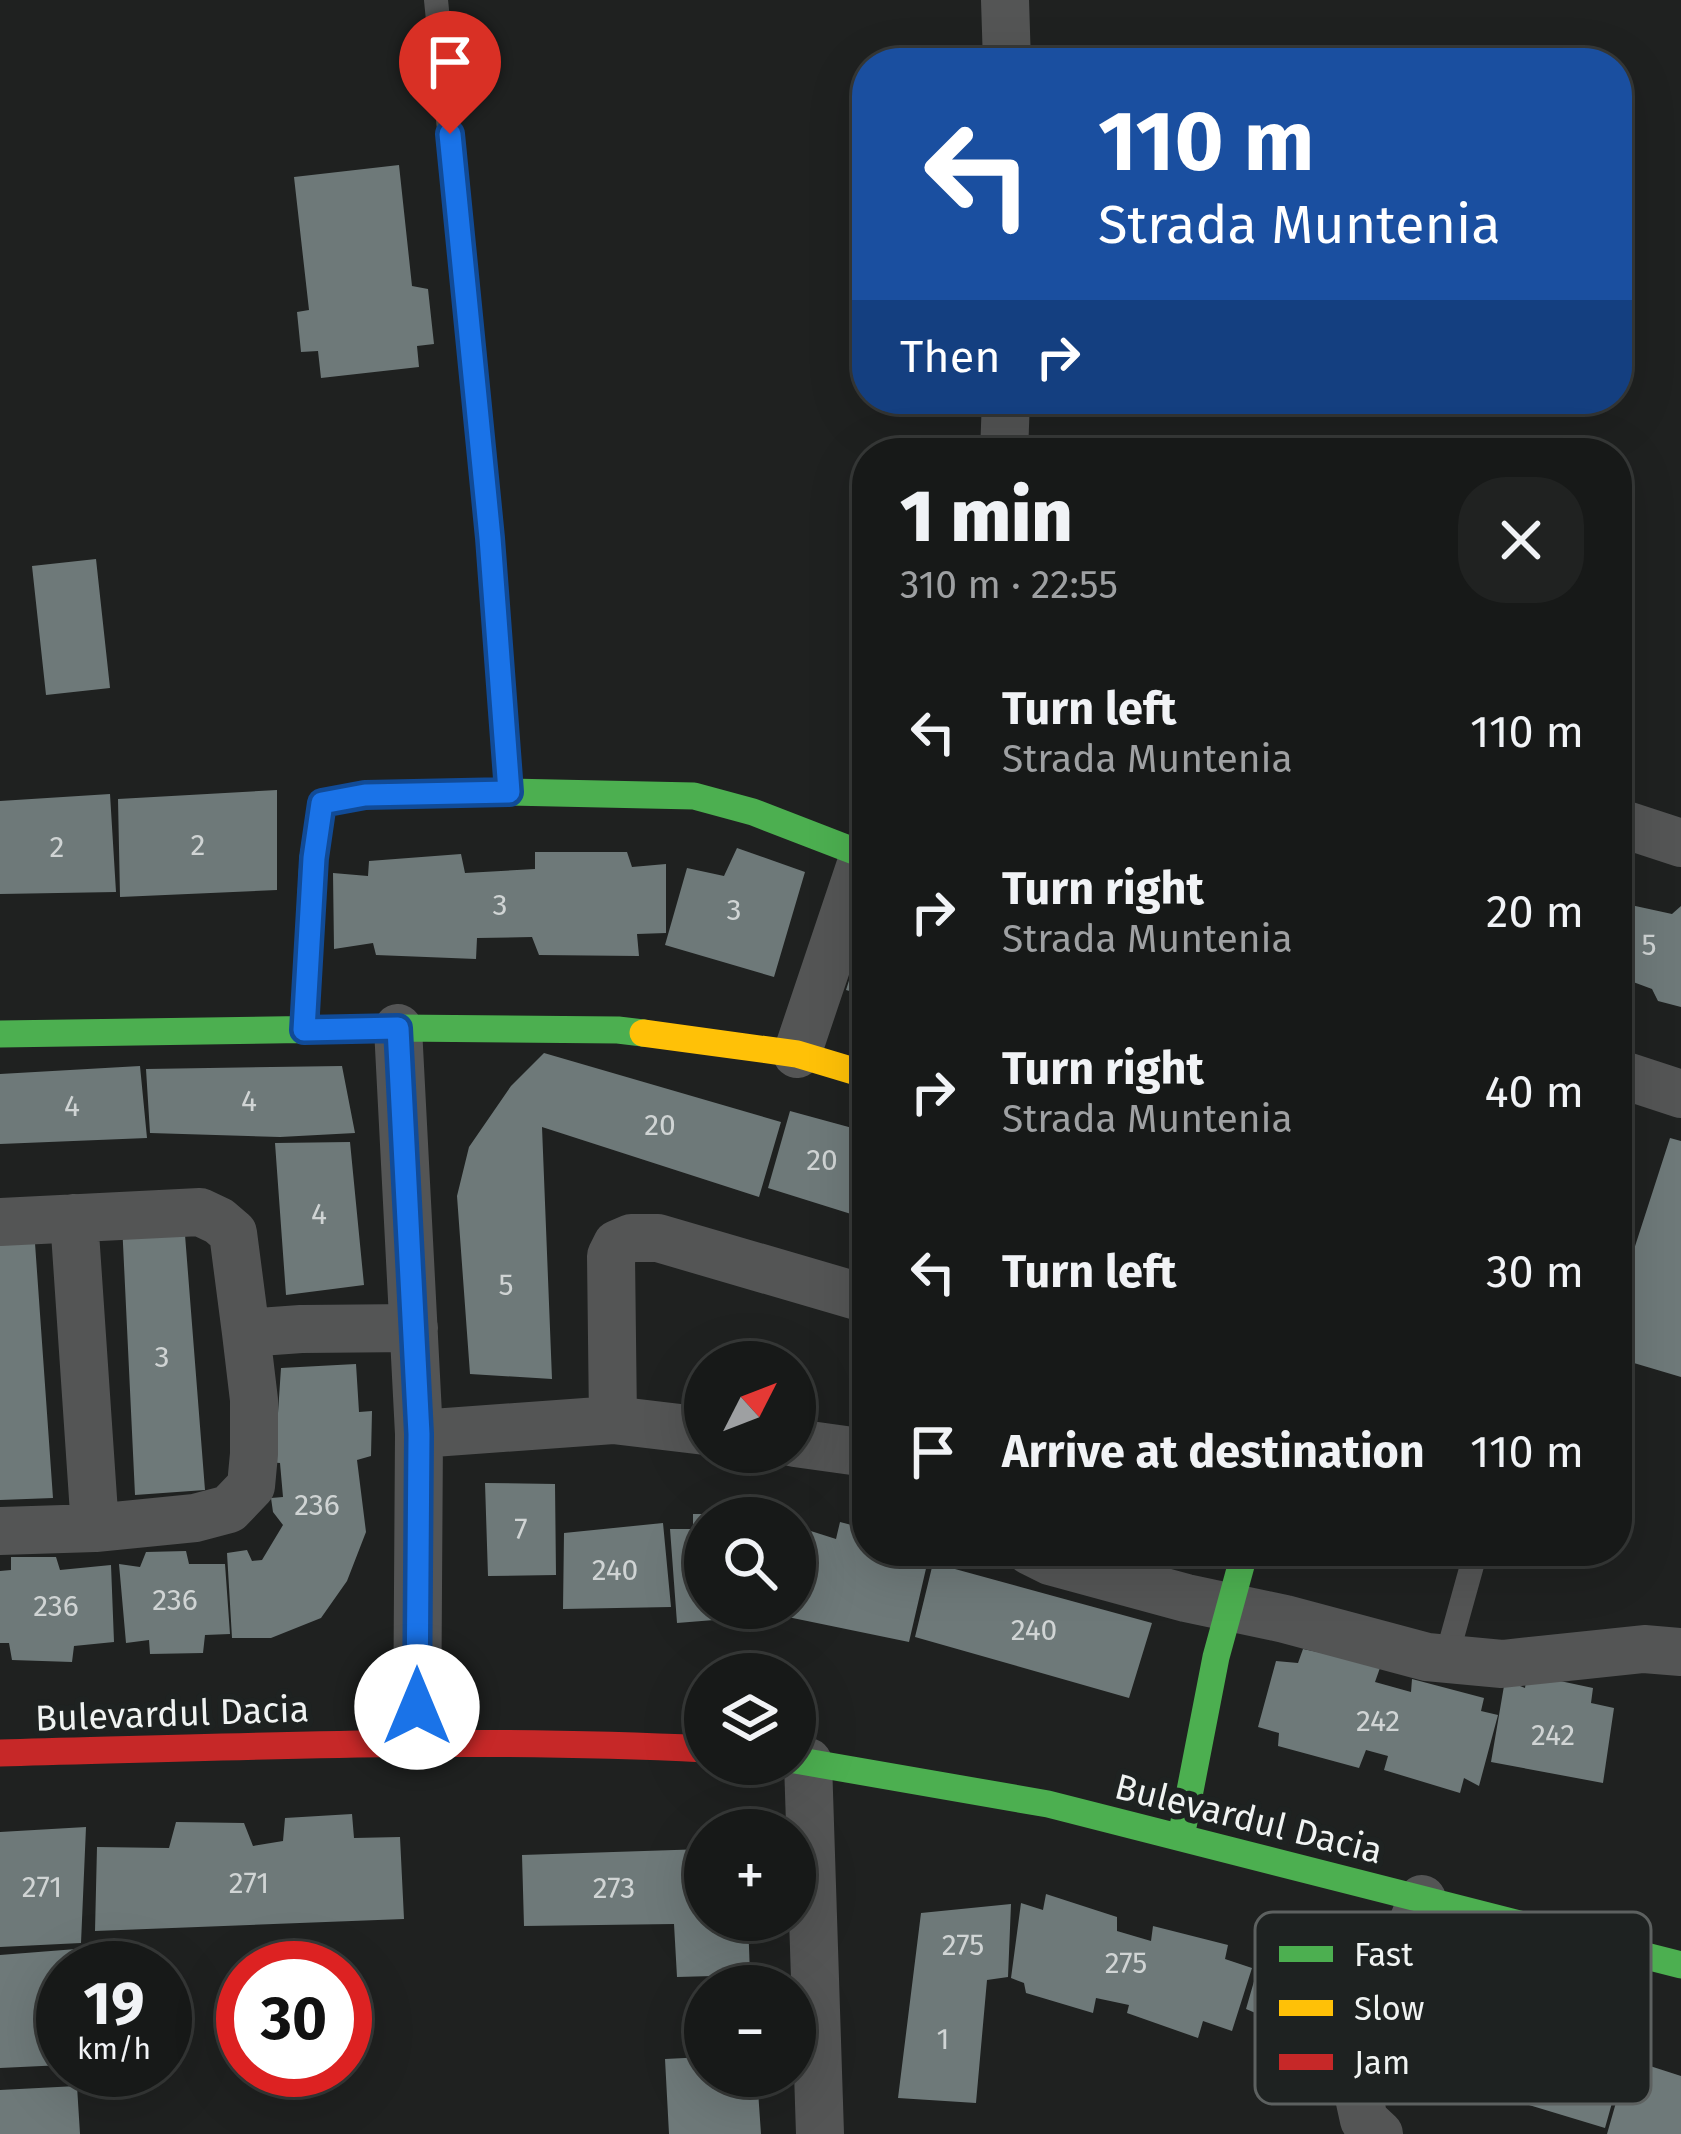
<!DOCTYPE html>
<meta charset="utf-8">
<style>
:root{--surface:#171918;--page:#202221;--text:#f1f3f6;--muted:#9ea0a2;--line:#363837}
body{margin:0;font-family:"Fira Sans",sans-serif;background:var(--page);color:var(--text);height:100vh;display:flex;flex-direction:column;font-size:45px;white-space:nowrap}
*{box-sizing:border-box;margin:0}
p{font-size:39px;color:var(--muted)}
.icon{flex:none;width:66px;height:66px;fill:none;stroke:currentColor;stroke-width:2;stroke-linecap:round;stroke-linejoin:round}
.map{position:relative;flex:1;overflow:hidden}
.sheet{position:absolute;left:852px;top:438px;width:780px;height:1128px;display:flex;flex-direction:column;background:var(--surface);border-radius:48px;box-shadow:0 12px 48px #0002,0 0 0 3px var(--line)}
.sheet>*{flex:none}
.top-card{position:absolute;left:852px;top:48px;width:780px;height:366px;border-radius:48px;box-shadow:0 12px 48px #0002,0 0 0 3px var(--line);background:#1a4fa0;color:#fff;overflow:hidden}
.needle{width:78px;rotate:48deg}
.tools{position:absolute;left:684px;top:1341px;display:grid;gap:24px}
.tools a{display:grid;place-items:center;width:132px;height:132px;border-radius:50%;background:var(--surface);box-shadow:0 12px 48px #0002,0 0 0 3px var(--line);font-size:60px}
.speed{position:absolute;left:36px;top:1941px;display:flex;gap:24px;font-size:60px;font-weight:700;text-align:center}
.speed>*{display:grid;place-content:center;width:156px;height:156px;border-radius:50%;background:var(--surface);box-shadow:0 12px 48px #0002,0 0 0 3px var(--line);line-height:1}
.speed small{font-size:30px;font-weight:400}
.speed .limit{border:18px solid #d22;background:#fff;color:#111}
.pin{position:absolute;display:grid;place-items:center;width:102px;height:102px;color:#fff;margin:-123px -51px;border-radius:50% 50% 50% 0;rotate:-45deg;box-shadow:0 0 12px #0007}
.pin .icon{rotate:45deg}
.me{position:absolute;width:132px;margin:-66px;rotate:0deg;stroke-linejoin:round;filter:drop-shadow(0 0 9px #0008)}
.turn{display:flex;align-items:center;gap:42px;height:252px;padding:0 48px;font-size:54px}
.turn .icon{width:156px;height:156px;stroke-width:2.5}
.turn b{display:block;font-size:84px;line-height:102px}
.then{display:flex;align-items:center;height:114px;padding:0 48px;background:#0003;gap:24px;font-size:45px}
.round{display:grid;place-items:center;flex:none;width:126px;height:126px;border-radius:48px;background:var(--page)}
.headline{display:flex;align-items:center;justify-content:space-between;height:204px;padding:0 48px}
h1{font-size:72px;font-weight:800;line-height:90px}
ul{padding:0;list-style:none}
li{display:flex;align-items:center;gap:36px;height:180px;padding:0 48px}
li div{flex:1}
li b{display:block;font-size:45px}
li em{font-style:normal}
.map>svg:first-child{display:block}
.building{fill:#6e7979}
.lines{fill:none;stroke-linecap:round;stroke-linejoin:round}
.lane{stroke:#545555;stroke-width:24}
.street{stroke:#545555;stroke-width:48}
.fast{stroke:#4caf50;stroke-width:27}
.slow{stroke:#ffc107;stroke-width:27}
.jam{stroke:#c62828;stroke-width:27}
.route-casing{stroke:#114b97;stroke-width:30}
.route{stroke:#1a73e8;stroke-width:21}
.labels{text-anchor:middle;stroke-width:12;stroke-linejoin:round;paint-order:stroke}
.number-label{font-size:30px;fill:#d0d4d4}
.street-label{font-size:36px;fill:#f0f3f2;stroke:#1e2221}
.key{fill:#1e2221;stroke:#5d6160;stroke-width:3}
.key-label{font-size:33px;fill:#f0f3f2}
</style>
<div class="map">
<svg width="1681" height="2134" viewBox="0 0 1681 2134">
<rect width="100%" height="100%" fill="#1f2120"/>
<!-- building -->
<path class="building" d="M 399,165 L 412,286 L 428,289 L 434,344 L 417,346 L 419,367 L 321,378 L 318,351 L 301,352 L 297,312 L 309,310 L 294,177 Z
M 96,559 L 110,688 L 46,695 L 32,566 Z
M 277,790 L 277,890 L 120,897 L 118,799 Z
M 110,794 L 116,892 L 0,894 L 0,801 Z
M 737,848 L 805,872 L 774,977 L 665,945 L 687,868 L 724,876 Z
M 535,852 L 627,852 L 632,867 L 666,864 L 666,933 L 637,934 L 639,956 L 539,955 L 532,937 L 477,938 L 476,959 L 376,955 L 373,943 L 334,949 L 333,873 L 368,876 L 369,861 L 461,854 L 465,873 L 535,869 Z
M 1617,902 L 1672,914 L 1681,906 L 1681,1007 L 1658,1001 L 1652,989 L 1617,976 Z
M 866,927 L 867,927 L 867,996 L 846,990 Z
M 544,1053 L 781,1122 L 759,1197 L 542,1127 L 552,1379 L 470,1374 L 457,1196 L 469,1147 L 511,1086 Z
M 140,1066 L 147,1138 L 0,1144 L 0,1074 Z
M 342,1066 L 355,1133 L 280,1137 L 150,1133 L 146,1069 Z
M 790,1111 L 867,1132 L 867,1219 L 768,1188 Z
M 1670,1138 L 1681,1141 L 1681,1377 L 1617,1358 L 1617,1302 Z
M 350,1142 L 364,1285 L 286,1295 L 275,1143 Z
M 184,1222 L 205,1490 L 135,1495 L 122,1223 Z
M 34,1229 L 53,1498 L 0,1500 L 0,1232 Z
M 356,1364 L 359,1412 L 372,1411 L 371,1456 L 357,1460 L 366,1532 L 347,1581 L 321,1618 L 271,1638 L 232,1638 L 227,1553 L 247,1550 L 252,1561 L 262,1560 L 283,1525 L 273,1512 L 271,1498 L 283,1497 L 280,1463 L 268,1462 L 278,1413 L 281,1368 Z
M 485,1483 L 555,1484 L 556,1575 L 488,1576 Z
M 693,1514 L 705,1514 L 705,1608 L 795,1608 L 795,1526 L 836,1539 L 840,1522 L 867,1529 L 867,1551 L 904,1551 L 904,1557 L 928,1560 L 909,1642 L 778,1615 L 677,1623 L 670,1529 L 693,1529 Z
M 663,1523 L 671,1607 L 563,1609 L 564,1533 Z
M 186,1551 L 189,1564 L 225,1564 L 230,1634 L 205,1635 L 203,1653 L 150,1654 L 149,1640 L 126,1643 L 119,1564 L 140,1567 L 146,1552 Z
M 11,1557 L 56,1557 L 60,1570 L 111,1565 L 114,1642 L 74,1646 L 72,1662 L 12,1660 L 9,1643 L 0,1643 L 0,1571 L 11,1570 Z
M 933,1563 L 1152,1623 L 1129,1698 L 915,1637 Z
M 1303,1649 L 1381,1665 L 1375,1682 L 1411,1692 L 1412,1679 L 1484,1698 L 1481,1711 L 1498,1715 L 1479,1786 L 1464,1778 L 1460,1793 L 1384,1770 L 1388,1756 L 1366,1750 L 1359,1768 L 1278,1746 L 1279,1733 L 1258,1727 L 1276,1661 L 1298,1663 Z
M 1527,1674 L 1593,1688 L 1591,1703 L 1614,1708 L 1603,1783 L 1491,1762 L 1505,1680 L 1525,1688 Z
M 352,1814 L 354,1838 L 400,1837 L 404,1919 L 95,1931 L 97,1847 L 169,1848 L 176,1822 L 244,1823 L 253,1846 L 283,1841 L 285,1818 Z
M 86,1827 L 81,1943 L 0,1947 L 0,1832 Z
M 705,1849 L 705,1920 L 748,1920 L 750,1975 L 677,1977 L 674,1924 L 524,1926 L 522,1855 Z
M 1046,1894 L 1117,1917 L 1117,1931 L 1151,1941 L 1153,1926 L 1228,1945 L 1225,1959 L 1252,1968 L 1232,2031 L 1203,2021 L 1198,2038 L 1127,2013 L 1129,2005 L 1096,1998 L 1093,2013 L 1026,1993 L 1024,1983 L 1011,1978 L 1021,1903 L 1043,1910 Z
M 1011,1904 L 1008,1977 L 987,1980 L 976,2103 L 898,2098 L 921,1913 Z
M 89,1948 L 90,1968 L 63,1968 L 63,2065 L 0,2068 L 0,1955 Z
M 1257,1971 L 1286,1980 L 1272,2020 L 1246,2009 Z
M 1524,2021 L 1629,2042 L 1605,2128 L 1503,2097 Z
M 705,2057 L 705,2076 L 757,2076 L 761,2134 L 669,2134 L 665,2059 Z
M 1650,2066 L 1681,2076 L 1681,2134 L 1607,2134 L 1623,2078 L 1643,2086 Z
M 77,2086 L 80,2134 L 0,2134 L 0,2090 Z"/>
<g class="lines">
<!-- lane -->
<path class="lane" d="M 436,0 L 490,538 L 509,792
M 1446,1659 L 1476,1551"/>
<!-- street -->
<path class="street" d="M 1005,0 L 1007,63
M 1004,453 L 1006,399
M 1617,822 L 1681,843
M 398,1028 L 419,1434 L 417,1742
M 797,1054 L 864,855
M 1617,1073 L 1681,1094
M 74,1218 L 95,1528
M 0,1222 L 200,1212 L 219,1221 L 233,1233 L 246,1333
M 613,1420 L 611,1256 L 617,1244 L 631,1238 L 658,1238 L 867,1299
M 419,1434 L 613,1420 L 705,1431
M 795,1443 L 867,1453
M 0,1531 L 95,1528 L 195,1518 L 229,1509 L 251,1486 L 254,1454 L 254,1400 L 246,1333 L 301,1329 L 414,1328
M 1030,1551 L 1050,1561 L 1186,1598 L 1285,1619 L 1427,1657 L 1502,1664 L 1644,1649 L 1681,1652
M 808,1762 L 820,2134
M 1379,2134 L 1364,2120 L 1357,2088 L 1394,1971 L 1422,1899"/>
<!-- fast -->
<path class="fast" d="M 304,1030 L 313,858 L 322,803 L 365,795 L 509,792 L 694,796 L 753,812 L 867,856
M 0,1034 L 398,1028 L 618,1030 L 643,1033
M 795,1760 L 1048,1804 L 1681,1965
M 1181,1837 L 1216,1657 L 1245,1551"/>
<!-- slow -->
<path class="slow" d="M 643,1033 L 797,1054 L 867,1075"/>
<!-- jam -->
<path class="jam" d="M 0,1753 C 235,1747 470,1737 705,1749"/>
</g>
<g class="lines">
<!-- route casing -->
<g class="route-casing">
<path id="route" d="M 417,1707 L 419,1434 L 398,1028 L 304,1030 L 314,858 L 322,803 L 365,795 L 509,792 L 490,538 L 450,134"/>
</g>
<!-- route -->
<use href="#route" class="route"/>
</g>
<g class="labels">
<!-- number labels -->
<g class="number-label">
<text x="198" y="855">2</text>
<text x="57" y="857">2</text>
<text x="500" y="915">3</text>
<text x="734" y="920">3</text>
<text x="1649" y="955">5</text>
<text x="249" y="1111">4</text>
<text x="72" y="1116">4</text>
<text x="660" y="1135">20</text>
<text x="822" y="1170">20</text>
<text x="319" y="1224">4</text>
<text x="506" y="1295">5</text>
<text x="162" y="1367">3</text>
<text x="317" y="1515">236</text>
<text x="521" y="1539">7</text>
<text x="615" y="1580">240</text>
<text x="175" y="1610">236</text>
<text x="56" y="1616">236</text>
<text x="1034" y="1640">240</text>
<text x="1378" y="1731">242</text>
<text x="1553" y="1745">242</text>
<text x="249" y="1893">271</text>
<text x="42" y="1897">271</text>
<text x="614" y="1898">273</text>
<text x="963" y="1955">275</text>
<text x="1126" y="1973">275</text>
<text x="943" y="2049">1</text>
</g>
<!-- street labels -->
<g class="street-label">
<text transform="translate(172 1713) rotate(-2)" y="13">Bulevardul Dacia</text>
<text transform="translate(1249 1818) rotate(14)" y="13">Bulevardul Dacia</text>
</g>
</g>
<!-- legend -->
<rect x="1255" y="1912" width="396" height="192" rx="18" class="key"/>
<rect x="1279" y="1946" width="54" height="16" fill="#4caf50"/>
<rect x="1279" y="2000" width="54" height="16" fill="#ffc107"/>
<rect x="1279" y="2054" width="54" height="16" fill="#c62828"/>
<g class="key-label">
<text x="1354" y="1966">Fast</text>
<text x="1354" y="2020">Slow</text>
<text x="1354" y="2074">Jam</text>
</g>
</svg>
<div class="tools">
<a><svg class="needle" viewBox="-14 -14 28 28"><path d="M0-13l5 13h-10z" fill="#e53935"/><path d="M0 13l5-13h-10z" fill="#9ea0a2"/></svg></a>
<a><svg class="icon" aria-label="search" viewBox="0 0 24 24"><circle cx="10" cy="10" r="6"/><path d="M15 15l6 6"/></svg></a>
<a><svg class="icon" aria-label="layers" viewBox="0 0 24 24"><path d="M12 4l9 5-9 5-9-5zM3 14l9 5 9-5"/></svg></a>
<a>+</a>
<a>−</a>
</div>
<div class="speed"><div>19<small>km/h</small></div><div class="limit">30</div></div>
<div class="pin" style="left:450px;top:134px;background:#d93025"><svg class="icon" aria-label="arrive" viewBox="0 0 24 24"><path d="M6 21V4h12l-3 4 3 4H6"/></svg></div>
<svg class="me" style="left:417px;top:1707px" viewBox="-20 -20 40 40"><circle r="19" fill="#fff"/><path d="M0-13L10 11 0 6-10 11z" fill="#1a73e8"/></svg>
<div class="top-card">
<div class="turn"><svg class="icon" aria-label="left" viewBox="0 0 24 24"><path d="M17 20v-9H6M10 6l-5 5 5 5"/></svg><div><b>110 m</b>Strada Muntenia</div></div>
<div class="then">Then<svg class="icon" aria-label="right" viewBox="0 0 24 24"><path d="M7 20v-9h11M14 6l5 5-5 5"/></svg></div>
</div>
<section class="sheet">
<div class="headline"><div><h1>1 min</h1><p>310 m · 22:55</p></div><a class="round"><svg class="icon" aria-label="close" viewBox="0 0 24 24"><path d="M6 6l12 12M18 6L6 18"/></svg></a></div>
<ul>
<li><svg class="icon" aria-label="left" viewBox="0 0 24 24"><path d="M17 20v-9H6M10 6l-5 5 5 5"/></svg><div><b>Turn left</b><p>Strada Muntenia</p></div><em>110 m</em></li>
<li><svg class="icon" aria-label="right" viewBox="0 0 24 24"><path d="M7 20v-9h11M14 6l5 5-5 5"/></svg><div><b>Turn right</b><p>Strada Muntenia</p></div><em>20 m</em></li>
<li><svg class="icon" aria-label="right" viewBox="0 0 24 24"><path d="M7 20v-9h11M14 6l5 5-5 5"/></svg><div><b>Turn right</b><p>Strada Muntenia</p></div><em>40 m</em></li>
<li><svg class="icon" aria-label="left" viewBox="0 0 24 24"><path d="M17 20v-9H6M10 6l-5 5 5 5"/></svg><div><b>Turn left</b></div><em>30 m</em></li>
<li><svg class="icon" aria-label="arrive" viewBox="0 0 24 24"><path d="M6 21V4h12l-3 4 3 4H6"/></svg><div><b>Arrive at destination</b></div><em>110 m</em></li>
</ul>
</section>
</div>
